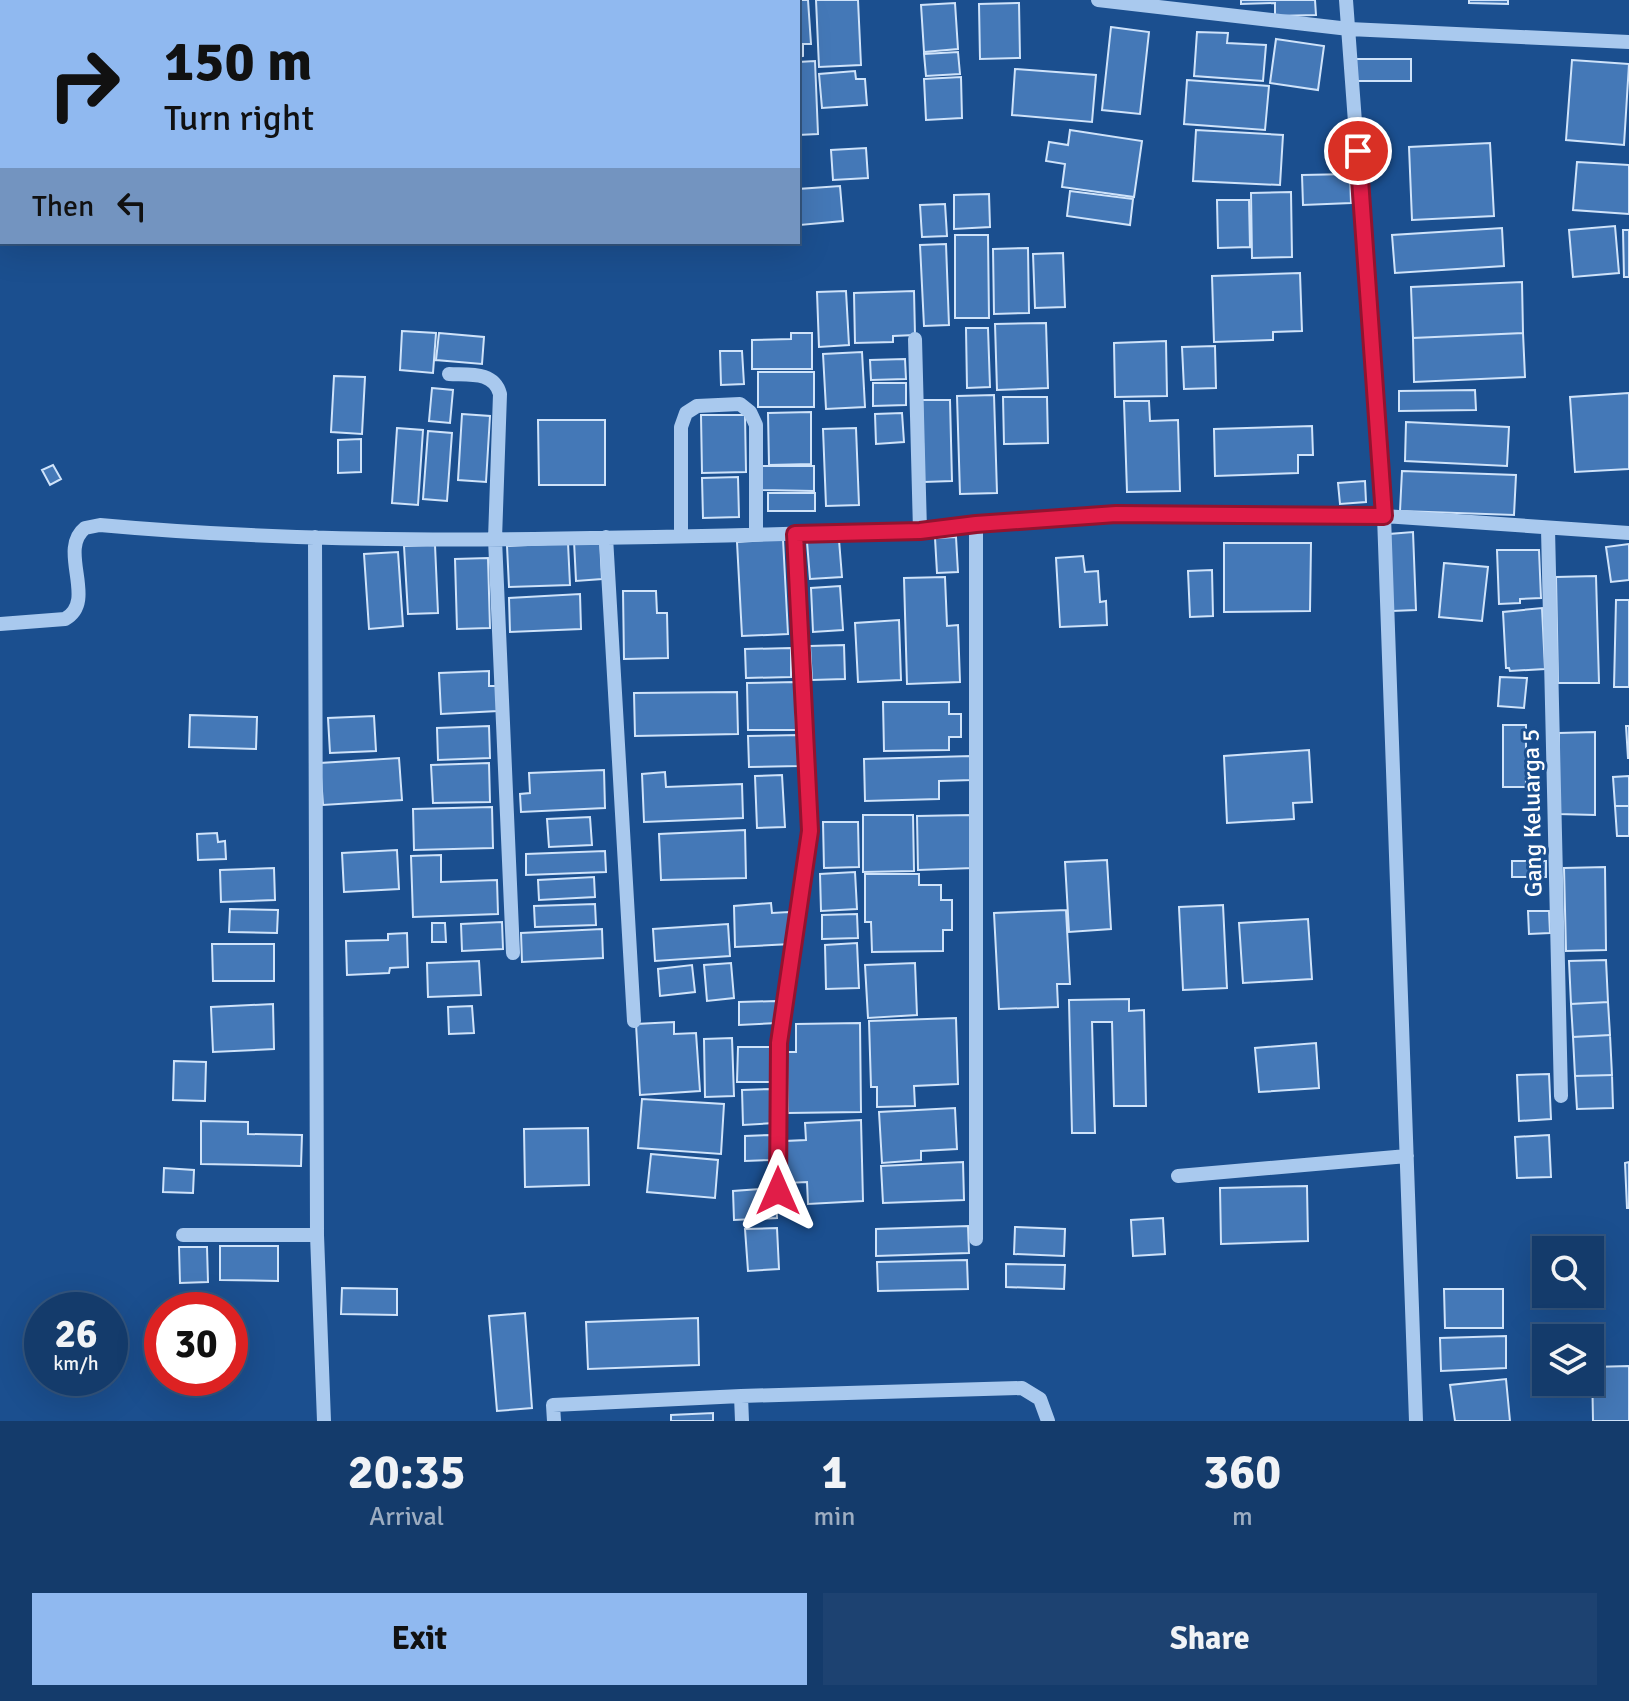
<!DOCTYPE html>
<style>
:root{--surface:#143b6b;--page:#1d4271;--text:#f1f3f6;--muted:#9dadc1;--line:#33557e;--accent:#90b9f0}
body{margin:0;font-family:Signika,sans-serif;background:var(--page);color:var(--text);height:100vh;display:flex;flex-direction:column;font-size:30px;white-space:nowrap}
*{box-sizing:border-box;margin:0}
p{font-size:26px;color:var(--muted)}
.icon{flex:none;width:44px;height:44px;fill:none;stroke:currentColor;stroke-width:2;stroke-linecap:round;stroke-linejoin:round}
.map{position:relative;height:1421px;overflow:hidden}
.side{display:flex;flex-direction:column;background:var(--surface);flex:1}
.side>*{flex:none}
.banner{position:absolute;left:0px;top:0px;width:800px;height:244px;box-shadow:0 8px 32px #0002,0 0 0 2px var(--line);background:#90b9f0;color:#111;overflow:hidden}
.controls{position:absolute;left:1532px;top:1236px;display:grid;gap:16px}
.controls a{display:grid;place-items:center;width:72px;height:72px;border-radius:0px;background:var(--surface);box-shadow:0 8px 32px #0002,0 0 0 2px var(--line);font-size:40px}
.speed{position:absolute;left:24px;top:1292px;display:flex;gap:16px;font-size:40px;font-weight:700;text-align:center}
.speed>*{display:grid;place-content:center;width:104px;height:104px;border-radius:50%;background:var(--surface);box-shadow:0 8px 32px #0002,0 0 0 2px var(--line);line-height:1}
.speed small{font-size:20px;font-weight:400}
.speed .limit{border:12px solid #d22;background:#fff;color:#111}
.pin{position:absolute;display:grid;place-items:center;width:68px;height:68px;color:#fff;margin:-34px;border:4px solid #fff;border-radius:50%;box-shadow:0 2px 8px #0007}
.me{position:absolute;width:88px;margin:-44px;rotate:0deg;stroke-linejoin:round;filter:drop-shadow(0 0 6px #0008)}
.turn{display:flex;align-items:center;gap:28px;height:168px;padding:0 32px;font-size:36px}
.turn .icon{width:104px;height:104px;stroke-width:2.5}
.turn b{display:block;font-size:56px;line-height:68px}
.then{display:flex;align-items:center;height:76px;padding:0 32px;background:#0003;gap:16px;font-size:30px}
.eta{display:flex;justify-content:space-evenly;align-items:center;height:136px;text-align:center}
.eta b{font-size:48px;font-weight:700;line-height:56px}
.cta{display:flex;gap:16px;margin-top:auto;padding:16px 32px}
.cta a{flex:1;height:92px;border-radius:0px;background:var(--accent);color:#111;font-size:32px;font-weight:700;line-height:92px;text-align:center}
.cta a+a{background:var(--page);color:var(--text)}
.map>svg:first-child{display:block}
.building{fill:#4478b7;stroke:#cfe3fa;stroke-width:2}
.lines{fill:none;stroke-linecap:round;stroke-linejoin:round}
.minor{stroke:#a9c9ee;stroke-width:14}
.route-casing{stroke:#92132f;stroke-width:20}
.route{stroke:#e11d48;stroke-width:14}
.labels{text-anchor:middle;stroke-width:6;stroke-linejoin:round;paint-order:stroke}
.street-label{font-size:24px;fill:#fff;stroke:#1b4f8f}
</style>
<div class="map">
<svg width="1629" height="1421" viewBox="0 0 1629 1421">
<rect width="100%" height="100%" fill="#1b4f8f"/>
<!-- building -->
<path class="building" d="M 417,0 L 488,0 L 488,2 L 417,2 Z
M 554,0 L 586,0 L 586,2 L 554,2 Z
M 631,0 L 668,0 L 669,2 L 631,2 Z
M 765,0 L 808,0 L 811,44 L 803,44 L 803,56 L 798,57 L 798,2 Z
M 816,0 L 858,0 L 861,65 L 819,67 Z
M 1241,0 L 1315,0 L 1316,15 L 1275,16 L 1275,3 L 1241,4 Z
M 1469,0 L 1508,0 L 1508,4 L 1469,3 Z
M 955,3 L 958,49 L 924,52 L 921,5 Z
M 1019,3 L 1020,58 L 980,59 L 979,4 Z
M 1111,27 L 1149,32 L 1140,114 L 1102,110 Z
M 1197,32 L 1228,33 L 1227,43 L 1266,45 L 1263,81 L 1194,76 Z
M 1276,39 L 1324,46 L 1318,90 L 1270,83 Z
M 958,52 L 960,74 L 926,76 L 924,54 Z
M 1355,59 L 1411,59 L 1411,81 L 1355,81 Z
M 1572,60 L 1629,64 L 1624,145 L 1566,140 Z
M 815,61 L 818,134 L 798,135 L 798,62 Z
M 1015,69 L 1096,75 L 1092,122 L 1012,115 Z
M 855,71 L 856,79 L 865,79 L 867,105 L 822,108 L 819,74 Z
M 961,77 L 962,118 L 926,120 L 924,79 Z
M 1187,80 L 1269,86 L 1265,130 L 1184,124 Z
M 1070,130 L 1142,141 L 1134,197 L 1062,187 L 1065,164 L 1046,161 L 1049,142 L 1068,145 Z
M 1196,130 L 1283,135 L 1280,185 L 1193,181 Z
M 1490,143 L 1494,216 L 1412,220 L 1409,147 Z
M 866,148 L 868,178 L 833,180 L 831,150 Z
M 1577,162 L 1629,165 L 1629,214 L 1573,210 Z
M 1350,174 L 1351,203 L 1303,205 L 1302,175 Z
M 840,186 L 843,221 L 800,225 L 798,189 Z
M 1070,191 L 1133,199 L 1130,225 L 1067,216 Z
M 1291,192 L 1292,257 L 1252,258 L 1251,193 Z
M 989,194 L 990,227 L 954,229 L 954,195 Z
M 1217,200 L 1249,200 L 1250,247 L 1218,248 Z
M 945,204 L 947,236 L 922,237 L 920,205 Z
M 1615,226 L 1619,273 L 1573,277 L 1569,230 Z
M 1502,228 L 1504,266 L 1395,273 L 1392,235 Z
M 1623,230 L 1629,230 L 1629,277 L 1624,277 Z
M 955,235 L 988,235 L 989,318 L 955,318 Z
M 946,244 L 949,325 L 924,326 L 920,245 Z
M 1028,248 L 1029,313 L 994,314 L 993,249 Z
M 1063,253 L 1065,307 L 1035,308 L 1033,254 Z
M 1300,273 L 1302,331 L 1273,332 L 1273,340 L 1214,342 L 1212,276 Z
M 1522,282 L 1523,333 L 1413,338 L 1411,287 Z
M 846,291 L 849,345 L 819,347 L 817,292 Z
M 914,291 L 915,335 L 893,336 L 893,342 L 855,343 L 854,293 Z
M 1046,323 L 1048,388 L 997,390 L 995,324 Z
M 966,328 L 988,328 L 990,387 L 967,388 Z
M 402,331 L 436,333 L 433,373 L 400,370 Z
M 439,333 L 484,337 L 482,364 L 436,360 Z
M 791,333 L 812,333 L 812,369 L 752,369 L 752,340 L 791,339 Z
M 1523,333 L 1525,377 L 1414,382 L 1413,338 Z
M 1166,341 L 1167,396 L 1115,397 L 1114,343 Z
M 1215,346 L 1216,388 L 1184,389 L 1182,347 Z
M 720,351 L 742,351 L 744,384 L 721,385 Z
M 862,352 L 865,407 L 826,409 L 823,354 Z
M 905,359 L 906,379 L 871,380 L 870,360 Z
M 758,372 L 814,372 L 814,407 L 758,407 Z
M 334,376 L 365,377 L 362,434 L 331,432 Z
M 873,383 L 906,383 L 906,405 L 873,406 Z
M 432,388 L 453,390 L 450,423 L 429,421 Z
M 1475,390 L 1476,410 L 1399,411 L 1399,391 Z
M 1629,393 L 1629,469 L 1575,472 L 1570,397 Z
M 994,395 L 997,493 L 960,494 L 957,396 Z
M 1003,397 L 1047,397 L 1048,443 L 1004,444 Z
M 922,400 L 950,400 L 952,481 L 924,482 Z
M 1124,401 L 1149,401 L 1150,421 L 1178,420 L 1180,491 L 1127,492 Z
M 811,412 L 811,464 L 769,465 L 768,413 Z
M 902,413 L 904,442 L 876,444 L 875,414 Z
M 462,414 L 490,416 L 486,482 L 458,480 Z
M 701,415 L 745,415 L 746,472 L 702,473 Z
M 538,420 L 605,420 L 605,485 L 539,485 Z
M 1406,422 L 1509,427 L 1507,466 L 1405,461 Z
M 1312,426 L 1313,455 L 1298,455 L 1298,473 L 1215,476 L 1214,429 Z
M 397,428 L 423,430 L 418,505 L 392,503 Z
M 856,428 L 859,505 L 826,506 L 823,429 Z
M 428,431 L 452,433 L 447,501 L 423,499 Z
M 361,439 L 361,472 L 338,473 L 338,440 Z
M 53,465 L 61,479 L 50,485 L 42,470 Z
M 762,466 L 814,466 L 814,491 L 762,490 Z
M 1402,471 L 1516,475 L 1514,515 L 1400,511 Z
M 738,477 L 739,517 L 703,518 L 702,478 Z
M 1365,481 L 1366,502 L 1340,504 L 1338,483 Z
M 768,493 L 815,493 L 815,511 L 768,511 Z
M 1413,532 L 1416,610 L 1392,611 L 1389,534 Z
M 956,537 L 958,572 L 937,573 L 935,538 Z
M 783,539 L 788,634 L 742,636 L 737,542 Z
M 600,540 L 602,579 L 576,581 L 574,541 Z
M 839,540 L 842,577 L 810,579 L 807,542 Z
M 568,543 L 570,585 L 509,587 L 507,546 Z
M 1224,543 L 1311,543 L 1310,611 L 1224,612 Z
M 1629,544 L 1629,580 L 1611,582 L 1606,547 Z
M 435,545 L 438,613 L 408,614 L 404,546 Z
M 1497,550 L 1539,550 L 1541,598 L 1520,599 L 1520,603 L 1499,604 Z
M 398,552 L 403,626 L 369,629 L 364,554 Z
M 1083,556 L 1085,572 L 1098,571 L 1100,602 L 1106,601 L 1107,625 L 1060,627 L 1056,558 Z
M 488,558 L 490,628 L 457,629 L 455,559 Z
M 1444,563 L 1488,567 L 1482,621 L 1439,617 Z
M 1212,570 L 1213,616 L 1190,617 L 1188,571 Z
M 1596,576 L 1599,683 L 1558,683 L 1556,577 Z
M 945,577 L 947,626 L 958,625 L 960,682 L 907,684 L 904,578 Z
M 840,586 L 843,630 L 813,632 L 811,588 Z
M 623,591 L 656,591 L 657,613 L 667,613 L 668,658 L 624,659 Z
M 580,594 L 581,629 L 510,632 L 509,598 Z
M 1616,600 L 1629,600 L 1629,687 L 1614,687 Z
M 1542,608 L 1545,669 L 1510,671 L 1509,668 L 1506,668 L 1503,612 Z
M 899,620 L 901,680 L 858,682 L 855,623 Z
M 844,645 L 845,679 L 812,680 L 810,646 Z
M 791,648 L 791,677 L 746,678 L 745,649 Z
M 489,671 L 489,686 L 497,686 L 498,711 L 441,714 L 439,673 Z
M 1500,677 L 1527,678 L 1524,708 L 1498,706 Z
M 795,682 L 796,730 L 748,730 L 747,683 Z
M 737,692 L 738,734 L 635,736 L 634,693 Z
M 883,702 L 949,702 L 949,714 L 961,714 L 961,737 L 949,737 L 949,750 L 884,751 Z
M 190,715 L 257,717 L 256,749 L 189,747 Z
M 374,716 L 376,751 L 330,753 L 328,718 Z
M 1503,725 L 1526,725 L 1526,787 L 1503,787 Z
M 489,726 L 490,758 L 438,760 L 437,728 Z
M 1626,726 L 1629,726 L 1629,758 L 1628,758 Z
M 1595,732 L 1595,815 L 1558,814 L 1559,733 Z
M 799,735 L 799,766 L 749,767 L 748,736 Z
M 1309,750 L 1312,802 L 1293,803 L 1294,819 L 1227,823 L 1224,756 Z
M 971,756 L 972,780 L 939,781 L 939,799 L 865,801 L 864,759 Z
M 399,758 L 402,800 L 323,805 L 320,763 Z
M 489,763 L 490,802 L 433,803 L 431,765 Z
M 604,770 L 605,808 L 521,812 L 520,794 L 530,793 L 529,773 Z
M 665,772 L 666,787 L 742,784 L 743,818 L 644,822 L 642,774 Z
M 782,775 L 785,827 L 757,828 L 755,776 Z
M 1629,776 L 1629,806 L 1615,806 L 1613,777 Z
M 1615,806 L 1629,806 L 1629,836 L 1617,836 Z
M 492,807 L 493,848 L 414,850 L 413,809 Z
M 863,815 L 913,815 L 914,871 L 863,872 Z
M 971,815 L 973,868 L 918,870 L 917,816 Z
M 590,817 L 592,845 L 549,847 L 547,819 Z
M 823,822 L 858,822 L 859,867 L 824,868 Z
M 745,830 L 746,878 L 661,880 L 659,834 Z
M 217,833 L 218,842 L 225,841 L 226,859 L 198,860 L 197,834 Z
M 397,850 L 399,889 L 344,892 L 342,853 Z
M 605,851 L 606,872 L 526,875 L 526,854 Z
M 441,855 L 441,882 L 497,880 L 498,914 L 413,917 L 411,856 Z
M 1107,860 L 1111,929 L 1069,932 L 1065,862 Z
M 1512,861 L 1546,861 L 1546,877 L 1512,877 Z
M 1605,867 L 1606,950 L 1566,951 L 1564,868 Z
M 274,868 L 275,900 L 221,902 L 220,870 Z
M 855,872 L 857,909 L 821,911 L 820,874 Z
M 865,874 L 919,874 L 919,885 L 941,885 L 941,900 L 952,900 L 952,930 L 943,930 L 943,951 L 872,952 L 871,922 L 865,922 Z
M 594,877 L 595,897 L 539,900 L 538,880 Z
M 771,903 L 772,913 L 789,912 L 791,944 L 735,947 L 734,906 Z
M 595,904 L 596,925 L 535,927 L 534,906 Z
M 1223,905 L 1227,988 L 1183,990 L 1179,907 Z
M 230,909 L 278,910 L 277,933 L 229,932 Z
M 1066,910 L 1070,984 L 1057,984 L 1058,1007 L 999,1009 L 994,913 Z
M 1528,911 L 1549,911 L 1550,933 L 1529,934 Z
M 857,914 L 858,938 L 822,939 L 822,915 Z
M 1308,919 L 1312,979 L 1243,983 L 1239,923 Z
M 502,922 L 503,949 L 462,951 L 461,924 Z
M 432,923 L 445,923 L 446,942 L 432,942 Z
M 728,924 L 730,956 L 655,961 L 653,929 Z
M 602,929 L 603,958 L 522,962 L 521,933 Z
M 407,933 L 408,967 L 390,968 L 389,973 L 347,975 L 346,941 L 388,940 L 388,934 Z
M 857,943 L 859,988 L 826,989 L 825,945 Z
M 212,944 L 274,944 L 274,981 L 213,981 Z
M 1606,960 L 1608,1002 L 1571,1004 L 1569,961 Z
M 479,961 L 481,995 L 428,997 L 427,963 Z
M 731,963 L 734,998 L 707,1001 L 704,965 Z
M 915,963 L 917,1015 L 868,1018 L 865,965 Z
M 692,965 L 695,992 L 660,996 L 658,969 Z
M 1129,999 L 1129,1011 L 1144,1010 L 1146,1106 L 1114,1106 L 1112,1022 L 1092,1022 L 1095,1133 L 1072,1133 L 1069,1000 Z
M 777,1001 L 777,1023 L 739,1025 L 739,1002 Z
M 1608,1002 L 1610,1035 L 1573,1037 L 1571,1004 Z
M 273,1004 L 274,1049 L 213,1052 L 211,1007 Z
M 472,1006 L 474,1033 L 449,1034 L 448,1007 Z
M 956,1018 L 958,1084 L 914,1086 L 915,1106 L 877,1107 L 877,1087 L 871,1087 L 869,1021 Z
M 674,1022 L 674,1034 L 696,1033 L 700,1091 L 640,1095 L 636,1024 Z
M 860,1023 L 861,1112 L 788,1113 L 787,1052 L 796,1052 L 796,1024 Z
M 1610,1035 L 1612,1075 L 1575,1076 L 1573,1037 Z
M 732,1038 L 734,1096 L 705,1097 L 704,1039 Z
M 1316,1043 L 1319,1088 L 1259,1092 L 1255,1048 Z
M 738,1047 L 774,1047 L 774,1082 L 737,1082 Z
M 174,1061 L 206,1062 L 205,1101 L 173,1100 Z
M 1549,1074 L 1551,1119 L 1519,1121 L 1517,1075 Z
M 1612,1075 L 1613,1108 L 1577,1109 L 1575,1076 Z
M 772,1089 L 774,1123 L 743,1125 L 742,1090 Z
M 642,1099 L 724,1104 L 721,1154 L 638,1148 Z
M 955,1108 L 957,1149 L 921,1151 L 921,1160 L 882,1163 L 879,1112 Z
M 861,1120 L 863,1201 L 808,1204 L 807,1182 L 787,1183 L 785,1141 L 806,1140 L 805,1123 Z
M 201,1121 L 248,1122 L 248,1134 L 302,1135 L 301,1166 L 201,1164 Z
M 588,1128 L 589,1185 L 525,1187 L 524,1129 Z
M 772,1135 L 772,1160 L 745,1161 L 745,1136 Z
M 1549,1135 L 1551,1177 L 1517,1178 L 1515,1137 Z
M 651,1154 L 718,1160 L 715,1198 L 647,1192 Z
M 963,1162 L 964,1200 L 883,1203 L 881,1166 Z
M 1629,1162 L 1629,1208 L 1627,1208 L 1625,1163 Z
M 164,1168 L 194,1170 L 193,1193 L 163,1192 Z
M 1307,1186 L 1308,1241 L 1221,1244 L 1220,1188 Z
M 776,1188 L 777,1218 L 734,1220 L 733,1191 Z
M 1163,1218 L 1165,1254 L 1133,1256 L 1131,1220 Z
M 968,1226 L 969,1253 L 876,1256 L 876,1229 Z
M 1015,1227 L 1065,1229 L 1064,1256 L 1014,1254 Z
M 777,1228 L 779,1269 L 748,1271 L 745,1229 Z
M 220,1246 L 278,1246 L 278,1281 L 220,1280 Z
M 179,1247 L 207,1247 L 208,1282 L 180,1283 Z
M 967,1260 L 968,1289 L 878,1291 L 877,1262 Z
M 1006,1264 L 1065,1265 L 1064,1289 L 1006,1287 Z
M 342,1288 L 397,1289 L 397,1315 L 341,1314 Z
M 1444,1289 L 1503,1289 L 1503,1328 L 1445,1328 Z
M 525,1313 L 532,1408 L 497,1411 L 489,1316 Z
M 698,1318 L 699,1365 L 588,1369 L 586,1322 Z
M 1506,1336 L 1506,1368 L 1441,1371 L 1440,1338 Z
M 1629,1366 L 1629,1421 L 1593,1421 L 1592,1367 Z
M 1506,1379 L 1510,1421 L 1455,1421 L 1450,1385 Z
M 713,1413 L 713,1421 L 671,1421 L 671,1415 Z"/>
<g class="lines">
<!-- minor -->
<path class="minor" d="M 1098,0 L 1349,29 L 1629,42
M 1346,0 L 1384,516 L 1416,1421
M 915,339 L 920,531
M 449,374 C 469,375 494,371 500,394 L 495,539 L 513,953
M 976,524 L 976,1239
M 1548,529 L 1561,1096
M 681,536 L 681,427 L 686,413 L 697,406 L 740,404 L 750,412 L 756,425 L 756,534
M 315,537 L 317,1235 L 324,1421
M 606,537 L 634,1021
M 0,624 L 65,619 C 98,601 57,550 85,528 L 100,525 C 372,550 647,536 920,531 L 976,524 L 1116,514 L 1384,516 L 1629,533
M 1178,1176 L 1407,1156
M 778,1191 L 779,1043 L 810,831 L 795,534
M 183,1235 L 317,1235
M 741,1396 L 742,1421
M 554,1421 L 553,1405 L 741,1396 L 1022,1388 L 1040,1399 L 1048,1421"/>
</g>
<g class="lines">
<!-- route casing -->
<g class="route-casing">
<path id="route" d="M 778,1191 L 779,1043 L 810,831 L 795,534 L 920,531 L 976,524 L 1116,514 L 1384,516 L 1358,151"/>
</g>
<!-- route -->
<use href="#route" class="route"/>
</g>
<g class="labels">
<!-- street labels -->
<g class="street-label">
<text transform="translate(1532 813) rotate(-91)" y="8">Gang Keluarga 5</text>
</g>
</g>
</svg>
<div class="controls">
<a><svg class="icon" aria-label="search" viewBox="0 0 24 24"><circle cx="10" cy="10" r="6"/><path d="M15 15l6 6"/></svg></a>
<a><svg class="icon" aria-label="layers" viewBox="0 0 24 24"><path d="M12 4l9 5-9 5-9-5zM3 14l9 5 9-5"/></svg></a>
</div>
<div class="speed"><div>26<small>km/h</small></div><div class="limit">30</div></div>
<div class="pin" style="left:1358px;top:151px;background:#d93025"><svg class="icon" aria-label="arrive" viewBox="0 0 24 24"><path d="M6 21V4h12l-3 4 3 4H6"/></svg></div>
<svg class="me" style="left:778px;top:1191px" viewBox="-20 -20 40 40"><path d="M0-17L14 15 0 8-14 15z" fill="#e11d48" stroke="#fff" stroke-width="4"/></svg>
<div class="banner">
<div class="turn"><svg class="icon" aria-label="right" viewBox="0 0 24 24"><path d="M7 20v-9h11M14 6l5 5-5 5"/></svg><div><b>150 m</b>Turn right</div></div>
<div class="then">Then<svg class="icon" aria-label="left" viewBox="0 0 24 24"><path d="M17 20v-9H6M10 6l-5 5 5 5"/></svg></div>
</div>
</div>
<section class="side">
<div class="eta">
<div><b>20:35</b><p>Arrival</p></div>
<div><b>1</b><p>min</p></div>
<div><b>360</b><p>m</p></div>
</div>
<div class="cta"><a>Exit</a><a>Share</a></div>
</section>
